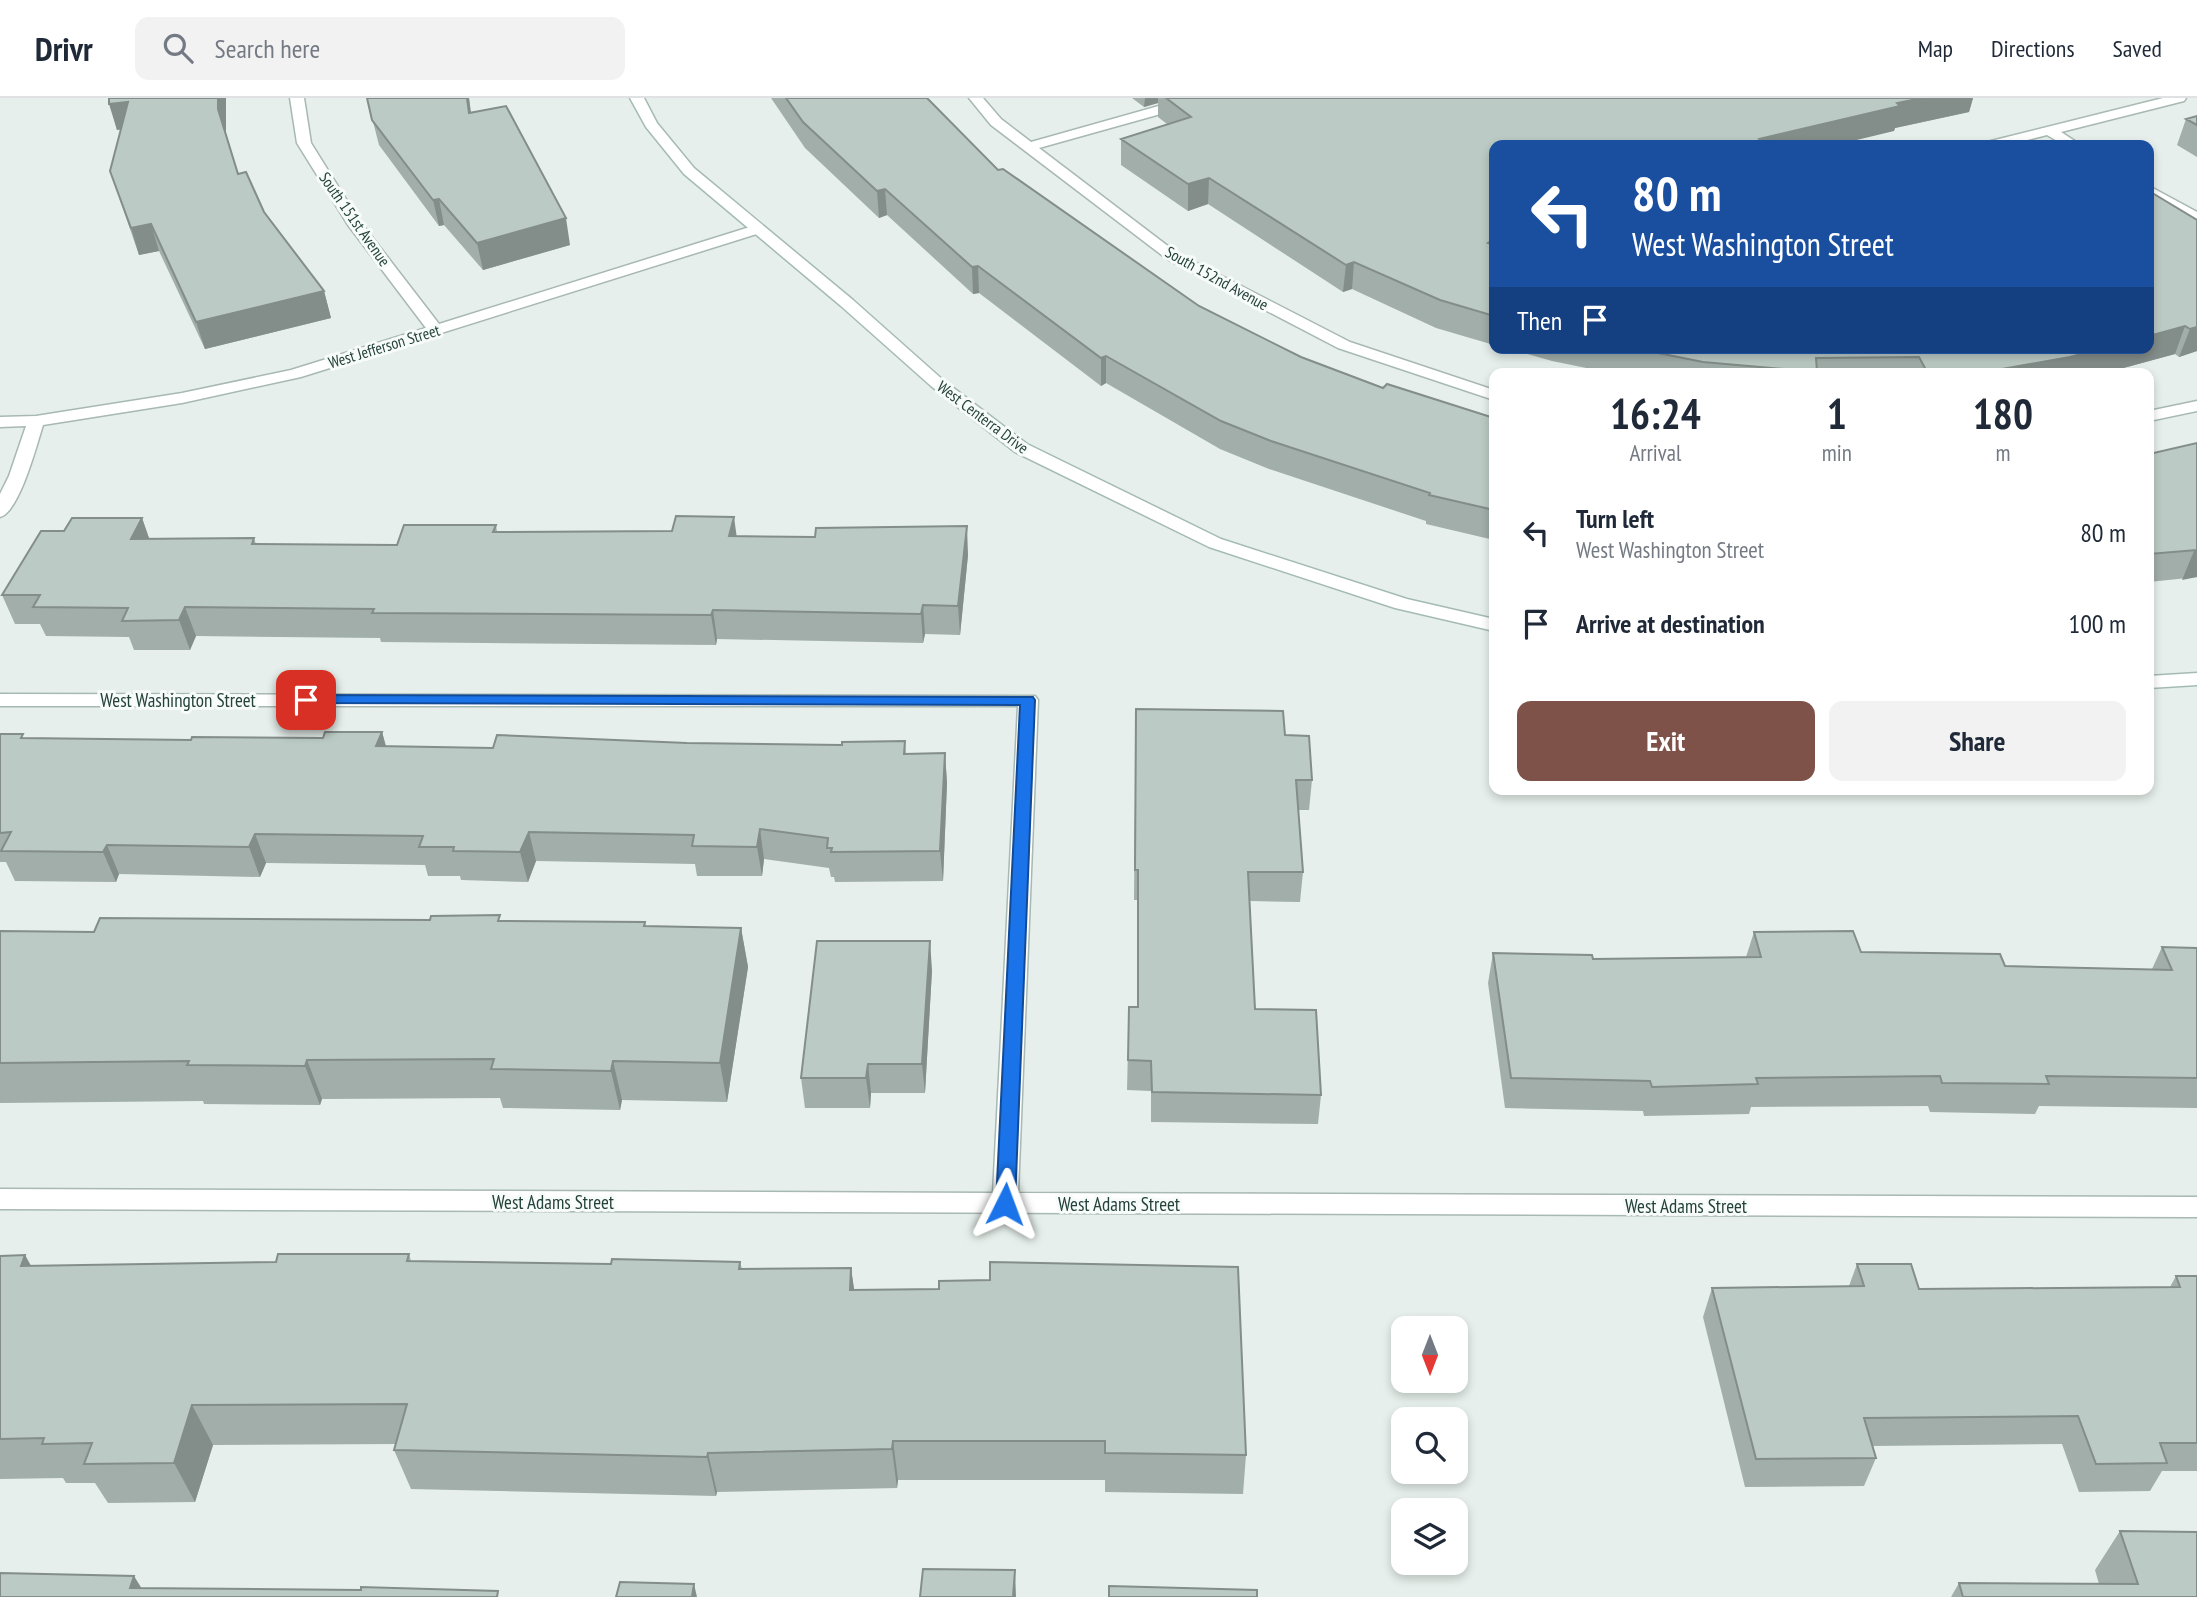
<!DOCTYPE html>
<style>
:root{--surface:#fff;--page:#f2f2f3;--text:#1f2937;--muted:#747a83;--line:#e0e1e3;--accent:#7f5249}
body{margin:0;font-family:"PT Sans Narrow",sans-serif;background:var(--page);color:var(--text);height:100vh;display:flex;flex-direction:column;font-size:26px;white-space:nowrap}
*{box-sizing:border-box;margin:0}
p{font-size:23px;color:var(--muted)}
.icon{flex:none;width:38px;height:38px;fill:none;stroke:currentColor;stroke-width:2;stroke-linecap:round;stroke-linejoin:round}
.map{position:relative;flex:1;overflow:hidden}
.drawer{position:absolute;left:1489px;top:270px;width:665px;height:427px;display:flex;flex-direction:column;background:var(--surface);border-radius:14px;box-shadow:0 4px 10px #0003}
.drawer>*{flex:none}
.banner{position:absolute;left:1489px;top:42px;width:665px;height:214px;border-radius:14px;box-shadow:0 4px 10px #0003;background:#1a4fa0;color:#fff;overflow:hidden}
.needle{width:46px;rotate:180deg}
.buttons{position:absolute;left:1391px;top:1218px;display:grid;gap:14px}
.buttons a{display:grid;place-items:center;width:77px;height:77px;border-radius:14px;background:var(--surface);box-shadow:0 4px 10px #0003;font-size:35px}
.pin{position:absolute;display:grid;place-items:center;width:60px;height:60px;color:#fff;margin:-30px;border-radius:14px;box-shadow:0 4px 10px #0006}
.me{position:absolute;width:77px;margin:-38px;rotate:3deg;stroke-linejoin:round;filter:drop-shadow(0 0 5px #0008)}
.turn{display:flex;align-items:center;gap:24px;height:147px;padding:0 28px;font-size:32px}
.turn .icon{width:91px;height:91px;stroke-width:2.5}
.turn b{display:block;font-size:49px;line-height:60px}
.then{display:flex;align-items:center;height:66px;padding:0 28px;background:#0003;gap:14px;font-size:26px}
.eta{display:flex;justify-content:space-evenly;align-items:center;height:119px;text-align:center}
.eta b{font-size:42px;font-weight:700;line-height:49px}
.action{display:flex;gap:14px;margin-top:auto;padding:14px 28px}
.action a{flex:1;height:80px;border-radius:14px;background:var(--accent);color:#fff;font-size:28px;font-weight:700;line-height:80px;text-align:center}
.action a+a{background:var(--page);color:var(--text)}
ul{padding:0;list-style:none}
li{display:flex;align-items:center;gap:21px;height:91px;padding:0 28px}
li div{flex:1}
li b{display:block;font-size:26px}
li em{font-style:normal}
header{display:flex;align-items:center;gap:42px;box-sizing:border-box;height:98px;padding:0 35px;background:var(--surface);border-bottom:2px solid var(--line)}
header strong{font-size:33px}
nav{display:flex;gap:38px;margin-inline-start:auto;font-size:24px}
.search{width:490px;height:63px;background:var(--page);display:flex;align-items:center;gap:18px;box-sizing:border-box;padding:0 24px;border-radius:14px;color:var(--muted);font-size:26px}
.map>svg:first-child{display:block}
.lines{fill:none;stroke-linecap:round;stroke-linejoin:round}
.street-casing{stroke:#a8b8b2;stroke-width:3}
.secondary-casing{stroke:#a4bbb3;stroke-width:3}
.street{fill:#fff;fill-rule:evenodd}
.secondary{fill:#fff;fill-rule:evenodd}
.wall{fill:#a1aea9}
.shaded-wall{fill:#838d89}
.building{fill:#bbcac4;stroke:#838d89;stroke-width:2}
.route{fill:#1a73e8;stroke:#114b97;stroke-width:2}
.labels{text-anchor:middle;stroke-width:6;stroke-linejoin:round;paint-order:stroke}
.far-street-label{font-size:16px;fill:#24423a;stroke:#f7fbf9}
.street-label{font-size:19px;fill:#24423a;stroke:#f7fbf9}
</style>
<header>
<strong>Drivr</strong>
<div class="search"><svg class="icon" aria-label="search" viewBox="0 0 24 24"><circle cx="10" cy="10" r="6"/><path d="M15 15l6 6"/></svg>Search here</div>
<nav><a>Map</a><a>Directions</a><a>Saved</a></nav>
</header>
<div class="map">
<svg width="2197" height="1499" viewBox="0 0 2197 1499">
<rect width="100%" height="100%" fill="#e6efeb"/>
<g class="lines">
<!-- street casing -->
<g class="street-casing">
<path id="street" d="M 290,0 L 304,0 L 311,45 L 359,122 L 439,226 L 753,128 L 758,127 L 765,131 L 763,134 L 301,279 L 182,305 L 43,327 C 37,346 19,415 0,419 L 0,396 L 9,378 L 26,328 L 0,329 L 0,319 L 36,318 L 182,295 L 291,272 L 426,230 L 348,127 L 297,45 Z
M 969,0 L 983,0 L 1001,21 L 1031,44 L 1187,0 L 1209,0 L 1207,3 L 1039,50 L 1177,155 L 1350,244 L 1494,292 L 1494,302 L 1338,250 L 1167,161 L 991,27 Z
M 2163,0 L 2186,0 L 2184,3 L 2061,34 L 2081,47 L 2064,47 L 2047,37 L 2008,47 L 1985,47 L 1987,44 Z
M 2149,88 L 2197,114 L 2197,124 L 2149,98 Z
M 2197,303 L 2197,313 L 2149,323 L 2149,313 Z
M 0,596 L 1035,598 L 1038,602 L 1018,1095 L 2197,1099 L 2197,1119 L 0,1111 L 0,1091 L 993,1095 L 1018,608 L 0,608 Z"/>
</g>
<!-- secondary casing -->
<g class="secondary-casing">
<path id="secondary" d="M 630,0 L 644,0 L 657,25 L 694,70 L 853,202 L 943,282 L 1027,346 L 1221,441 L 1407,501 L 1494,521 L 1494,533 L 1395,510 L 1209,449 L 1015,354 L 931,288 L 841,208 L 684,76 L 646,29 Z
M 2197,575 L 2197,587 L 2149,590 L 2149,578 Z"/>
</g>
<!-- street -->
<use href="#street" class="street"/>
<!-- secondary -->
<use href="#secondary" class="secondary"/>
</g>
<!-- wall -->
<path class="wall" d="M 109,0 L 226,0 L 226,36 L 238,76 L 264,114 L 324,193 L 331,220 L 205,251 L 159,153 L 139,157 L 110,73 L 121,31 L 117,32 Z
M 367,0 L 469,0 L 471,15 L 570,147 L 483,172 L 444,127 L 439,128 L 379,47 Z
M 771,0 L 927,0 L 998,72 L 1199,208 L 1301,259 L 1383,290 L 1494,320 L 1494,442 L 1426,426 L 1426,423 L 1269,371 L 1220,351 L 1106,285 L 1101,288 L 979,195 L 973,196 L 887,117 L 879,120 L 805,50 Z
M 1132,0 L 1973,0 L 1969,14 L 1895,30 L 1894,33 L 1494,47 L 1494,247 L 1436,230 L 1352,191 L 1343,194 L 1208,106 L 1188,113 L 1121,67 L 1121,41 L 1167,26 L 1158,19 L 1158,5 L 1144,9 Z
M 2197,18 L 2197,59 L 2177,47 L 2186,21 Z
M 2149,93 L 2197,253 L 2179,259 L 2175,256 L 2105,275 L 1611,275 L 1552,263 L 1507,250 L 2149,250 Z
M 2197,345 L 2197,479 L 2149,484 L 2149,356 Z
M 142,420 L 149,440 L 254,440 L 256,446 L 397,447 L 496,427 L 497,434 L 736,438 L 968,457 L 960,537 L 925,536 L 923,545 L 717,541 L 716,547 L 381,544 L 380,540 L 196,538 L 190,552 L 134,552 L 129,539 L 46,538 L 40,526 L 15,526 L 2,497 Z
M 1136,611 L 1285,637 L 1312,682 L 1309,712 L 1298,712 L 1303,774 L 1300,804 L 1250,803 L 1255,911 L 1321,997 L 1318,1026 L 1151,1024 L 1151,993 L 1127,992 L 1129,909 L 1138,909 L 1138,802 L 1134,802 Z
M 382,634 L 386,648 L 493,650 L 687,645 L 842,647 L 905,643 L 906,656 L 945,655 L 947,685 L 943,783 L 835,784 L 834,779 L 831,779 L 829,770 L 764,761 L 762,778 L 697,778 L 695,766 L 536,763 L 528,784 L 461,782 L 460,778 L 428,778 L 425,767 L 266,765 L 260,779 L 119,776 L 116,784 L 15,783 L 6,764 L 0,764 L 0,636 L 25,640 L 191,642 L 323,640 Z
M 501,823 L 645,824 L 646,828 L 741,830 L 748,869 L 727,1004 L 622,1002 L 620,1012 L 503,1010 L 500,1000 L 322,1001 L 320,1007 L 204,1006 L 203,1003 L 0,1005 L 0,833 L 94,834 Z
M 1754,834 L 1861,854 L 2005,868 L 2152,871 L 2162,849 L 2197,850 L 2197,1010 L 2039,1008 L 2035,1016 L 1930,1014 L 1928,1008 L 1751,1009 L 1749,1016 L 1644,1018 L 1643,1013 L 1505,1010 L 1488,885 L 1493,855 L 1593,861 L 1746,859 Z
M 932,872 L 925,995 L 871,995 L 870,1010 L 805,1010 L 801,980 Z
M 409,1156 L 411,1163 L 611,1166 L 740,1164 L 742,1171 L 851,1170 L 854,1192 L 1246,1357 L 1243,1396 L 1105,1394 L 1105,1382 L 898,1382 L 897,1390 L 717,1394 L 716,1398 L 411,1391 L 394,1352 L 396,1346 L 213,1347 L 195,1404 L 108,1405 L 95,1385 L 66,1385 L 63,1380 L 0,1381 L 0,1158 L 25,1157 L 30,1168 L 276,1164 Z
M 1857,1166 L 1919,1191 L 2170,1189 L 2176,1178 L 2197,1178 L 2197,1373 L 2162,1373 L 2150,1393 L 2079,1394 L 2062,1346 L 1873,1348 L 1876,1360 L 1864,1388 L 1745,1389 L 1703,1219 L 1712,1190 L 1849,1188 Z
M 2120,1433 L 2197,1499 L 1951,1499 L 1959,1485 L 2099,1486 L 2095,1472 Z"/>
<!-- shaded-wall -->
<path class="shaded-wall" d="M 218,0 L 226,0 L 226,37 L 218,11 Z
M 467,0 L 469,0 L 474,41 L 469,15 Z
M 1145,0 L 1158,0 L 1158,5 L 1144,9 Z
M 1922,0 L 1973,0 L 1969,14 L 1895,30 L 1894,33 L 1836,47 L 1740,47 L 1759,41 L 1897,5 Z
M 128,4 L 136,29 L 117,32 L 109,6 Z
M 1209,80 L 1208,106 L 1188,113 L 1188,86 Z
M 885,91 L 887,117 L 879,120 L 877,93 Z
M 439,101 L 444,127 L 439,128 L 433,102 Z
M 566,120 L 570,147 L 483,172 L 477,145 Z
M 151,126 L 159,153 L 139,157 L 131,130 Z
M 1354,164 L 1352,191 L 1343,194 L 1346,167 Z
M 978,168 L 979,195 L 973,196 L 972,169 Z
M 324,193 L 331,220 L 205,251 L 196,224 Z
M 2185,228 L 2175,256 L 2105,275 L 2001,275 L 2002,271 L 2104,250 L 2149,250 L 2149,238 Z
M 2197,229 L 2197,253 L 2179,259 L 2190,231 Z
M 1106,258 L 1106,285 L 1101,288 L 1101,260 Z
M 734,419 L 738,448 L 729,438 Z
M 142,420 L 152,449 L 131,441 Z
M 967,428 L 968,457 L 960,537 L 958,508 Z
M 2197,452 L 2197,479 L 2182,482 L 2194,453 Z
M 923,507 L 925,536 L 923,545 L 921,516 Z
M 185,509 L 196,538 L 190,552 L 179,522 Z
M 713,512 L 717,541 L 716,547 L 711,517 Z
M 382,634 L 390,664 L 376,648 Z
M 945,655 L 947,685 L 943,783 L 940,753 Z
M 760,731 L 764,761 L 762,778 L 757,749 Z
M 529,734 L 536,763 L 528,784 L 520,754 Z
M 255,736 L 266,765 L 260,779 L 249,749 Z
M 107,747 L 119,776 L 116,784 L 103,754 Z
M 741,830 L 748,869 L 727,1004 L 720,965 Z
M 930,843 L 932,872 L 925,995 L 922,966 Z
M 307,962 L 322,1001 L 320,1007 L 305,968 Z
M 613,963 L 622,1002 L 620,1012 L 611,973 Z
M 868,966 L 871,995 L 870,1010 L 866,980 Z
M 25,1157 L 48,1198 L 21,1168 Z
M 851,1170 L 857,1211 L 850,1192 Z
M 192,1307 L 213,1347 L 195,1404 L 174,1365 Z
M 893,1343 L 898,1382 L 897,1390 L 892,1351 Z
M 708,1355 L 717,1394 L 716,1398 L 707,1359 Z
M 1015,1472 L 1016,1499 L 1013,1499 Z
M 134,1478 L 147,1499 L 130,1490 Z
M 694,1486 L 697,1499 L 692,1499 Z"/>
<!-- building -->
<path class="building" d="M 109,0 L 218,0 L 218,11 L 238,76 L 246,74 L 264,114 L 324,193 L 196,224 L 151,126 L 131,130 L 110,73 L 128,4 L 109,6 Z
M 367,0 L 467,0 L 469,15 L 506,8 L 566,120 L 477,145 L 439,101 L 433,102 L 372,22 Z
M 786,0 L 927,0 L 998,72 L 1003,71 L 1199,208 L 1301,259 L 1383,290 L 1387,286 L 1494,320 L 1494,412 L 1429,397 L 1430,395 L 1271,343 L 1221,323 L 1106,258 L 1101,260 L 978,168 L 972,169 L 885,91 L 877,93 L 803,24 Z
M 1166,0 L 1922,0 L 1897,5 L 1900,8 L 1759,41 L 1761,43 L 1740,47 L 1494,47 L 1494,141 L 1488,145 L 1494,147 L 1494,218 L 1440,202 L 1354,164 L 1346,167 L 1209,80 L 1188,86 L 1121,41 L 1191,19 Z
M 2197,18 L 2197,27 L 2186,21 Z
M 2149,93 L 2197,122 L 2197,229 L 2190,231 L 2185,228 L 2149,238 Z
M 1633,250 L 2104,250 L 2070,259 L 2002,271 L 1926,272 L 1919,259 L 1816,260 L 1817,274 L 1703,264 Z
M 2197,345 L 2197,452 L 2149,456 L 2149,356 Z
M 676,418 L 734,419 L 729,438 L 815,439 L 816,430 L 967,428 L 958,508 L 923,507 L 921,516 L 713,512 L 711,517 L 372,515 L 374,511 L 185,509 L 179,522 L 122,523 L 128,510 L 33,509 L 40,497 L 2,497 L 41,433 L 64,433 L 72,420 L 142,420 L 131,441 L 254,440 L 252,446 L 397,447 L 404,427 L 496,427 L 493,434 L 672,433 Z
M 1136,611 L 1283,613 L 1285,637 L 1309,638 L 1312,682 L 1296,682 L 1303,774 L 1248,774 L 1255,911 L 1316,912 L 1321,997 L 1152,994 L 1151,963 L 1128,962 L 1129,909 L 1138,909 L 1138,772 L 1135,772 Z
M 325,634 L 382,634 L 376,648 L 493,650 L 497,637 L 687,645 L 842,647 L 842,644 L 905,643 L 904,656 L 945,655 L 940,753 L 831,754 L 832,750 L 827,750 L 828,740 L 760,731 L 757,749 L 692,748 L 694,737 L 529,734 L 520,754 L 453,753 L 454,749 L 419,749 L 423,738 L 255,736 L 249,749 L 107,747 L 103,754 L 1,753 L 11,734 L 0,735 L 0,636 L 23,636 L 21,640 L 191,642 L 192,639 L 323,640 Z
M 500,817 L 498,823 L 645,824 L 644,828 L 741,830 L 720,965 L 613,963 L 611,973 L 491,971 L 494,961 L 307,962 L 305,968 L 187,967 L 189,963 L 0,965 L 0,833 L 94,834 L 100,820 L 430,822 L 431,818 Z
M 1853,833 L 1861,854 L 2000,856 L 2005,868 L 2172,872 L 2162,849 L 2197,850 L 2197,980 L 2046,978 L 2049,986 L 1942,985 L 1940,978 L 1756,980 L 1758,986 L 1652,989 L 1650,983 L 1511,980 L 1493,855 L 1592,857 L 1593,861 L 1761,859 L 1754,834 Z
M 817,843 L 930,843 L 922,966 L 868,966 L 866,980 L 801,980 Z
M 278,1156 L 409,1156 L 407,1163 L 611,1166 L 612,1161 L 740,1164 L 739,1171 L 851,1170 L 850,1192 L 939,1191 L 939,1183 L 990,1182 L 990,1164 L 1238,1169 L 1246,1357 L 1105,1355 L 1105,1343 L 893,1343 L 892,1351 L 708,1355 L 707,1359 L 394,1352 L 407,1306 L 192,1307 L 174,1365 L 84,1366 L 92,1345 L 42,1346 L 44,1340 L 0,1341 L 0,1158 L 25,1157 L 21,1168 L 276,1164 Z
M 1857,1166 L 1911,1166 L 1919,1191 L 2180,1189 L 2176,1178 L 2197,1178 L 2197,1345 L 2160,1345 L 2167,1365 L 2096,1366 L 2078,1318 L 1864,1320 L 1876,1360 L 1756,1361 L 1712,1190 L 1864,1188 Z
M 2120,1433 L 2197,1434 L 2197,1499 L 1963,1499 L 1959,1485 L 2138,1486 Z
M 923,1471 L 1015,1472 L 1013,1499 L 920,1499 Z
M 0,1475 L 134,1478 L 130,1490 L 361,1492 L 361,1489 L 498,1493 L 497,1499 L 0,1499 Z
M 620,1484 L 694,1486 L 692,1499 L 616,1499 Z
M 1109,1488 L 1257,1492 L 1257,1499 L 1109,1499 Z"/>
<!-- route -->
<path class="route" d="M 306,597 L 1033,599 L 1035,602 L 1015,1106 L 1012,1111 L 1005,1113 L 999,1111 L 996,1106 L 1020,607 L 300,605 L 298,602 L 300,598 Z"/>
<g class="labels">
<!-- far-street labels -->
<g class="far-street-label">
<text transform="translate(355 121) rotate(55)" y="6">South 151st Avenue</text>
<text transform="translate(1217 180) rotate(29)" y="6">South 152nd Avenue</text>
<text transform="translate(384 248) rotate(-17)" y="6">West Jefferson Street</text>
<text transform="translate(983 319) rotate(37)" y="6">West Centerra Drive</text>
</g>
<!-- street labels -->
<g class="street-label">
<text x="178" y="609">West Washington Street</text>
<text x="553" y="1111">West Adams Street</text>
<text x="1119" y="1113">West Adams Street</text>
<text x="1686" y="1115">West Adams Street</text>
</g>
</g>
</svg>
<div class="buttons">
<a><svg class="needle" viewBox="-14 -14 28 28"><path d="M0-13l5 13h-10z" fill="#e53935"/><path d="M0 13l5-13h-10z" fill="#747a83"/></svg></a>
<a><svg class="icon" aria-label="search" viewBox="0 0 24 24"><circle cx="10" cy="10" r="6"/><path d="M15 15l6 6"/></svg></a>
<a><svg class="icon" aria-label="layers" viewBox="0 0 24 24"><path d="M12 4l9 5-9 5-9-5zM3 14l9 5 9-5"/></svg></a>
</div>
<div class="pin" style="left:306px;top:602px;background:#d93025"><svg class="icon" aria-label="arrive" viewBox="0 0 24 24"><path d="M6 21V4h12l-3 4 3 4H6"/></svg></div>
<svg class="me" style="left:1005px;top:1106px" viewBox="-20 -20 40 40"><path d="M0-17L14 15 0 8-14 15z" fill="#1a73e8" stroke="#fff" stroke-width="4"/></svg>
<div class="banner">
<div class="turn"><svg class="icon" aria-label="left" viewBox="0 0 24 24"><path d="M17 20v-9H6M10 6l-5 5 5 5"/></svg><div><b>80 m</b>West Washington Street</div></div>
<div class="then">Then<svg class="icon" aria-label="arrive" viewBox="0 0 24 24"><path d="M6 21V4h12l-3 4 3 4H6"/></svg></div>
</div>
<section class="drawer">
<div class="eta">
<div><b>16:24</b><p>Arrival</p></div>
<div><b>1</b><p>min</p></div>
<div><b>180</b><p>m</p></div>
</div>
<ul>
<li><svg class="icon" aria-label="left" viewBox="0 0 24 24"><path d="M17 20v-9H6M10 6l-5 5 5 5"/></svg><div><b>Turn left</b><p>West Washington Street</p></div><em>80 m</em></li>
<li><svg class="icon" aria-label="arrive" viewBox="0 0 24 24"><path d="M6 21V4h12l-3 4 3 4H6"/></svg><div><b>Arrive at destination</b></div><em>100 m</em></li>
</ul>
<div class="action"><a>Exit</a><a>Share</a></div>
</section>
</div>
